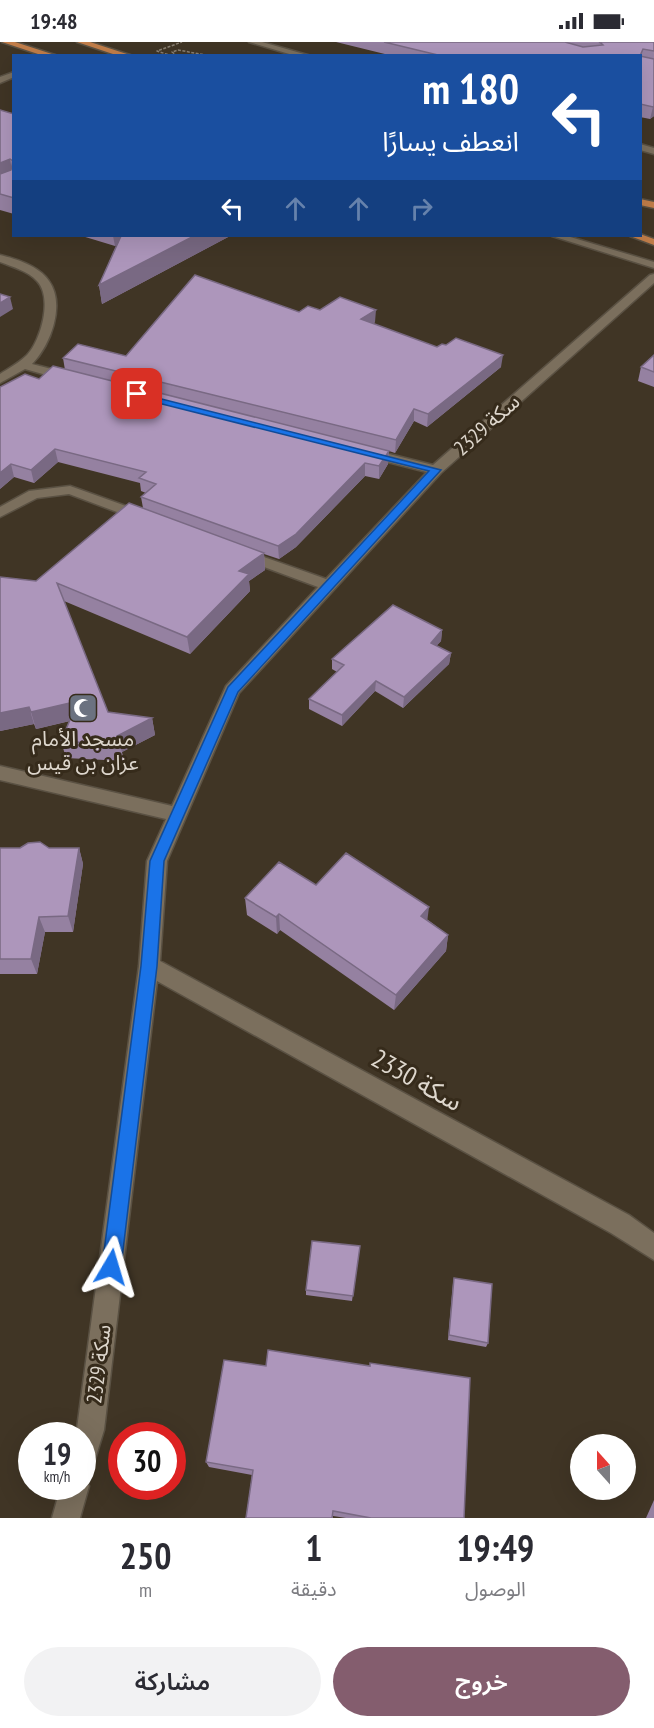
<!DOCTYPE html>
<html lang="ar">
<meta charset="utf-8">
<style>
:root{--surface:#fff;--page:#f2f2f3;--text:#2b2b33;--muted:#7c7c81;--accent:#845d6e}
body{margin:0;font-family:"PT Sans Narrow","Noto Sans Arabic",sans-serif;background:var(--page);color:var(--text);direction:rtl;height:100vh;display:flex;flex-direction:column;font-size:22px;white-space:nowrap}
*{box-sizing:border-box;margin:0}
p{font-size:20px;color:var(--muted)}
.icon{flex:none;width:33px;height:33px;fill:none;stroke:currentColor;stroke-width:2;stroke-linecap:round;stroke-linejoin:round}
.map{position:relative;height:1476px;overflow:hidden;direction:ltr}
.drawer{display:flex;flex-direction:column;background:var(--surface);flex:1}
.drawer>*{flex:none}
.guide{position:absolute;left:12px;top:12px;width:630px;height:183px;border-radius:0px;box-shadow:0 6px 24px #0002;direction:rtl;background:#1a4fa0;color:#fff;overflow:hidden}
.needle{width:39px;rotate:339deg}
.controls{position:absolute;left:570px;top:1392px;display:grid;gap:12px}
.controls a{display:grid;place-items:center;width:66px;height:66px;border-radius:50%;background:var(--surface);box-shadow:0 6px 24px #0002;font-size:30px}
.speed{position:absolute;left:18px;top:1380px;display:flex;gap:12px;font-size:30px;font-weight:700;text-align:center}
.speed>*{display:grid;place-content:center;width:78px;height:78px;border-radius:50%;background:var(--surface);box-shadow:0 6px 24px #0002;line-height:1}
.speed small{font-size:15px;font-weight:400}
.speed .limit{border:9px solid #d22;background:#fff;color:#111}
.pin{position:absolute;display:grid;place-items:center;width:51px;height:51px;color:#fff;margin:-26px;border-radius:12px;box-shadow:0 3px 9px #0006}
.me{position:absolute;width:66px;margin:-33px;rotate:7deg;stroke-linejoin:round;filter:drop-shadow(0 0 4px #0008)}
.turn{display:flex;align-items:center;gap:21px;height:126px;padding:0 24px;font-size:27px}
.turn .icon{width:78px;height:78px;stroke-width:2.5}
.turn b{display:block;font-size:42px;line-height:51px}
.lanes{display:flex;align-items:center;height:57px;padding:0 24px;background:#0003;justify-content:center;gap:30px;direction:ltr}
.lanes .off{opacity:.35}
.eta{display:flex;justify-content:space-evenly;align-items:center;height:102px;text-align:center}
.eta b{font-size:36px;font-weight:600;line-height:42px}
.action{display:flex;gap:12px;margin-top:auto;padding:12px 24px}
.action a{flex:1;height:69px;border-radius:36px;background:var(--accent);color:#fff;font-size:24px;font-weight:600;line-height:69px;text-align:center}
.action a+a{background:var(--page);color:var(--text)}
.status{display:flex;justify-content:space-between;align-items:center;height:42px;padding:0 30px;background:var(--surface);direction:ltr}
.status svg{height:16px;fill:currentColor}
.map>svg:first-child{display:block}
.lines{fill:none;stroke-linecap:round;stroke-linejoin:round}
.minor-casing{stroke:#5a5143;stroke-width:3}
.highway-casing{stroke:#5a5143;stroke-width:3}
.path{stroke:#8a8073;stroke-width:1.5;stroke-dasharray:3 1.5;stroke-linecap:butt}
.minor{fill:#7b6f5d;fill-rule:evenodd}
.highway{fill:#c27e4a;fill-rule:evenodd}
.wall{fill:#9581a1}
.shaded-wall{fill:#796983}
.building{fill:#ad96bb;stroke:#796983;stroke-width:1.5}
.route{fill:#1a73e8;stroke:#114b97;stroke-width:1.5}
.labels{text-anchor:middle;stroke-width:6;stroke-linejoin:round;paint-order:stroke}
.street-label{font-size:21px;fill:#ded7cd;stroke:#362b1b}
.poi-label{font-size:21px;fill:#ded7cd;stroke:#362b1b}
.near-street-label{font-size:26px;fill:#ded7cd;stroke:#362b1b}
</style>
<div class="status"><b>19:48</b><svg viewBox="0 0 49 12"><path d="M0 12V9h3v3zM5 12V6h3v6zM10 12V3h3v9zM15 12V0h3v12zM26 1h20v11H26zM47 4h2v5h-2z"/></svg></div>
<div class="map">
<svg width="654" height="1476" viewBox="0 0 654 1476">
<rect width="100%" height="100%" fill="#403525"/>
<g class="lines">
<!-- minor casing -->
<g class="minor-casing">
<path id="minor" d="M 249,0 L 262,0 L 311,14 L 296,14 Z
M 14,30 L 14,35 L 0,41 L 0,35 Z
M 640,102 L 654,106 L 654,112 L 640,108 Z
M 552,194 L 567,194 L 654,220 L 654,226 Z
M 0,213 C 17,217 39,224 49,239 C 66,263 50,304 32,322 L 75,333 L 77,336 L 75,339 L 71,340 L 25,327 L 0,341 L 0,332 C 9,326 19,321 27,313 C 41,298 53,256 37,239 C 28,229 13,225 0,220 Z
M 654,232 L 654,241 L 441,431 L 239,651 L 167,819 L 160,919 L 629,1173 L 654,1191 L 654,1218 L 611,1191 L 157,939 L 104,1388 L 92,1427 L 82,1430 L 82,1394 L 76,1394 L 139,924 L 147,819 L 166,777 L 0,738 L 0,724 L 172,764 L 226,644 L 318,545 L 237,515 L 235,512 L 237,509 L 247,509 L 326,537 L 427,430 L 360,413 L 358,410 L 360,407 L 365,406 L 433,423 L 650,233 Z
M 70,444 L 151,473 L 153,476 L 146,480 L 141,479 L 69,452 L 37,456 L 0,475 L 0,465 L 29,449 Z
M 82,1433 L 89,1444 L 80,1476 L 52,1476 L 61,1444 L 82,1444 Z"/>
</g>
<!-- highway casing -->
<g class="highway-casing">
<path id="highway" d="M 2,0 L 15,0 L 58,14 L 44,14 Z
M 77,0 L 90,0 L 133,14 L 119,14 Z
M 640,157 L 654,160 L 654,166 L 640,163 Z
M 640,192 L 654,197 L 654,203 L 630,194 Z"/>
</g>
<!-- path -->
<path class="path" d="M 172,14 L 157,9 L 182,0
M 178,14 L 172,10 L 178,8 L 211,14"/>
<!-- minor -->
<use href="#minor" class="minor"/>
<!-- highway -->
<use href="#highway" class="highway"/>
</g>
<!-- wall -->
<path class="wall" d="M 336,0 L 654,0 L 654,74 L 650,77 L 640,75 L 640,14 L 393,14 Z
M 0,68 L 14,72 L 14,172 L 0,168 Z
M 82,194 L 230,194 L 102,262 L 99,243 L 117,202 L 115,204 Z
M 320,268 L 375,280 L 373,282 L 437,305 L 501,325 L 427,385 L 414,379 L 395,411 L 389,409 L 388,422 L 379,437 L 365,434 L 296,505 L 279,517 L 264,512 L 265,528 L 249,539 L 250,549 L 190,612 L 64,559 L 108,670 L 152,676 L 155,693 L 122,710 L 124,719 L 66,716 L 61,699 L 70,679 L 36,687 L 34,682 L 0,689 L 0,535 L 36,539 L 143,466 L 141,455 L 146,451 L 141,449 L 140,441 L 58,420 L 34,441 L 14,435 L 0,447 L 39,337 L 65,328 L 63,316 L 126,314 L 299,270 Z
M 654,313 L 654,345 L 638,339 L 641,325 Z
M 442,588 L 441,599 L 436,604 L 451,611 L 449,622 L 403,666 L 375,649 L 342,684 L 309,667 L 309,657 L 337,630 L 332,627 L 332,617 Z
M 0,806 L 79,806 L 83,822 L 73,890 L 45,890 L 37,932 L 0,932 Z
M 316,843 L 428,878 L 448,893 L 446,909 L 394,968 L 280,888 L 277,892 L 247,873 L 245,856 Z
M 359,1209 L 352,1259 L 306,1253 L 306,1248 Z
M 454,1236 L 488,1301 L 486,1305 L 448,1298 L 453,1241 Z
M 224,1318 L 464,1476 L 346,1476 L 333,1474 L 333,1476 L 246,1476 L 252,1433 L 209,1425 L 206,1420 Z
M 654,1458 L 654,1476 L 646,1476 Z"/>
<!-- shaded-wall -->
<path class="shaded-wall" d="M 654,64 L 654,74 L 650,77 L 653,65 Z
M 10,117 L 13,134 L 0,140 L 0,121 Z
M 113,194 L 124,194 L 124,198 L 115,204 Z
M 194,194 L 230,194 L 102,262 L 99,243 Z
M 10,255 L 13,267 L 0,275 L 0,261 Z
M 376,268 L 375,280 L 361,289 L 361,277 Z
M 503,313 L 501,325 L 427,385 L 428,372 Z
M 414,367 L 414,379 L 395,411 L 396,398 Z
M 55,407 L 58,420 L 34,441 L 31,428 Z
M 389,409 L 388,422 L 379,437 L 379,424 Z
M 365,421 L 365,434 L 296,505 L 279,517 L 278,504 Z
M 11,422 L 14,435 L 0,447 L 0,431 Z
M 264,511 L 265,528 L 249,539 L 250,549 L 190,612 L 187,595 L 239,529 Z
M 442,588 L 441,599 L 429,612 L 431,601 Z
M 451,611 L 449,622 L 403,666 L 404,655 Z
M 376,639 L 375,649 L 342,684 L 342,673 Z
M 78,659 L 82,676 L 36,687 L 31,670 Z
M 29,665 L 34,682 L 0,689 L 0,671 Z
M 152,676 L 155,693 L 122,710 L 117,694 Z
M 79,806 L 83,822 L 73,890 L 68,874 Z
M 429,865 L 427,881 L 421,874 Z
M 279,872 L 280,888 L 277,892 L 276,875 Z
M 39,875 L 45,890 L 37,932 L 31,917 Z
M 448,893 L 446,909 L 394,968 L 396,953 Z"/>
<!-- building -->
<path class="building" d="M 384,0 L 565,0 L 583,5 L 603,3 L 601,1 L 599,0 L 654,0 L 654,9 L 643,7 L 640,14 L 442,14 Z
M 640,14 L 654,17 L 654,64 L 653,65 L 640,62 Z
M 0,68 L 14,72 L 14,156 L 0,152 L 0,132 L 11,128 L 13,119 L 10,117 L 0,121 Z
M 121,194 L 194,194 L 99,243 Z
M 195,233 L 299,270 L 308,264 L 320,268 L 340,255 L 376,268 L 361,277 L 437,305 L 442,302 L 446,303 L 456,296 L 503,313 L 428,372 L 414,367 L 396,398 L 63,316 L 78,302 L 126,314 Z
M 0,252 L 10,255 L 0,261 Z
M 654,313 L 654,330 L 641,325 Z
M 53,324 L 389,409 L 379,424 L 365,421 L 296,492 L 278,504 L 141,455 L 156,442 L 139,436 L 146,430 L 55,407 L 31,428 L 11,422 L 0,431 L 0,345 L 25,332 L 39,337 Z
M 129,461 L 264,511 L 239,529 L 249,532 L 187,595 L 57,541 L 108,670 L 152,676 L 117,694 L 121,703 L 61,699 L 78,659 L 31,670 L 29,665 L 0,671 L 0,535 L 36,539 Z
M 393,563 L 442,588 L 431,601 L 451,611 L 404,655 L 376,639 L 342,673 L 309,657 L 344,623 L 332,617 Z
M 40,800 L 49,806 L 79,806 L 68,874 L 39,875 L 31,917 L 0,917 L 0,806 L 20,806 L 28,801 Z
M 346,811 L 429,865 L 421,874 L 448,893 L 396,953 L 279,872 L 276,875 L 245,856 L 279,820 L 316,843 Z
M 312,1199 L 360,1204 L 353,1254 L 306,1248 Z
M 454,1236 L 492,1242 L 488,1301 L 449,1293 Z
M 268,1308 L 370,1324 L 370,1321 L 470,1336 L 464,1476 L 371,1476 L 333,1469 L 332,1476 L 246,1476 L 253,1428 L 206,1420 L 224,1318 L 266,1324 Z"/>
<!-- route -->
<path class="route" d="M 134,350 L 441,428 L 238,650 L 164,819 L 157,924 L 121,1225 L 118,1232 L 111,1235 L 105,1232 L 102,1225 L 141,924 L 150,819 L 228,645 L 429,429 L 134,355 Z"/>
<!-- icons -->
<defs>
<g id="mosque-square" transform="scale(1.5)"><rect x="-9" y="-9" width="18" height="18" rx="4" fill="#6b7280" stroke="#362b1b"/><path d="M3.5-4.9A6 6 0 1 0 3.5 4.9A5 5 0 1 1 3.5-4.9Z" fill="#fff"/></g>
</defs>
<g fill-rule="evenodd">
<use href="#mosque-square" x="83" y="666"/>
</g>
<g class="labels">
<!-- street labels -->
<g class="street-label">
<text transform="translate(487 383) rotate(-42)" y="7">سكة 2329</text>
<text transform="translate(99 1322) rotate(-83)" y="7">سكة 2329</text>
</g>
<!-- poi labels -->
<g class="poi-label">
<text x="83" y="704">مسجد الأمام<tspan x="83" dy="24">عزان بن قيس</tspan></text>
</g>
<!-- near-street labels -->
<g class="near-street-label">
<text transform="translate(417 1038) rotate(29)" y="9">سكة 2330</text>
</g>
</g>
</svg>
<div class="controls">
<a><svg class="needle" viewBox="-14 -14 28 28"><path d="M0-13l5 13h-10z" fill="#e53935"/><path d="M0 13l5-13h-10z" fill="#7c7c81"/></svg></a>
</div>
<div class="speed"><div>19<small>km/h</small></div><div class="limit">30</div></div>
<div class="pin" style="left:137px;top:352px;background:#d93025"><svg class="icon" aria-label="arrive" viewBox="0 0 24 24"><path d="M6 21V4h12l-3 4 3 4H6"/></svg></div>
<svg class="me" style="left:111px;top:1225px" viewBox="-20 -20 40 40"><path d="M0-17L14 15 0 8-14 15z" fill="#1a73e8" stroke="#fff" stroke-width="4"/></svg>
<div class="guide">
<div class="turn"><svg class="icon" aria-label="left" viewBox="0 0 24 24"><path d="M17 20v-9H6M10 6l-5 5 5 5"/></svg><div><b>180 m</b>انعطف يسارًا</div></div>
<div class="lanes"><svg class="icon" aria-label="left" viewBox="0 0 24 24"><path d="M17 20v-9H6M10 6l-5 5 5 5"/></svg><svg class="icon off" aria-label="ahead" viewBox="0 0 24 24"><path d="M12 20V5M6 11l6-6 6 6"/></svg><svg class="icon off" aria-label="ahead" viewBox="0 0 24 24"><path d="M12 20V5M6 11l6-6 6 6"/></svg><svg class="icon off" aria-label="right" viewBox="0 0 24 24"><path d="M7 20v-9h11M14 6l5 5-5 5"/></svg></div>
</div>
</div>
<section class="drawer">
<div class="eta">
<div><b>19:49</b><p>الوصول</p></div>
<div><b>1</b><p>دقيقة</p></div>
<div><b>250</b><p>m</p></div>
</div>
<div class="action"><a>خروج</a><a>مشاركة</a></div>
</section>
